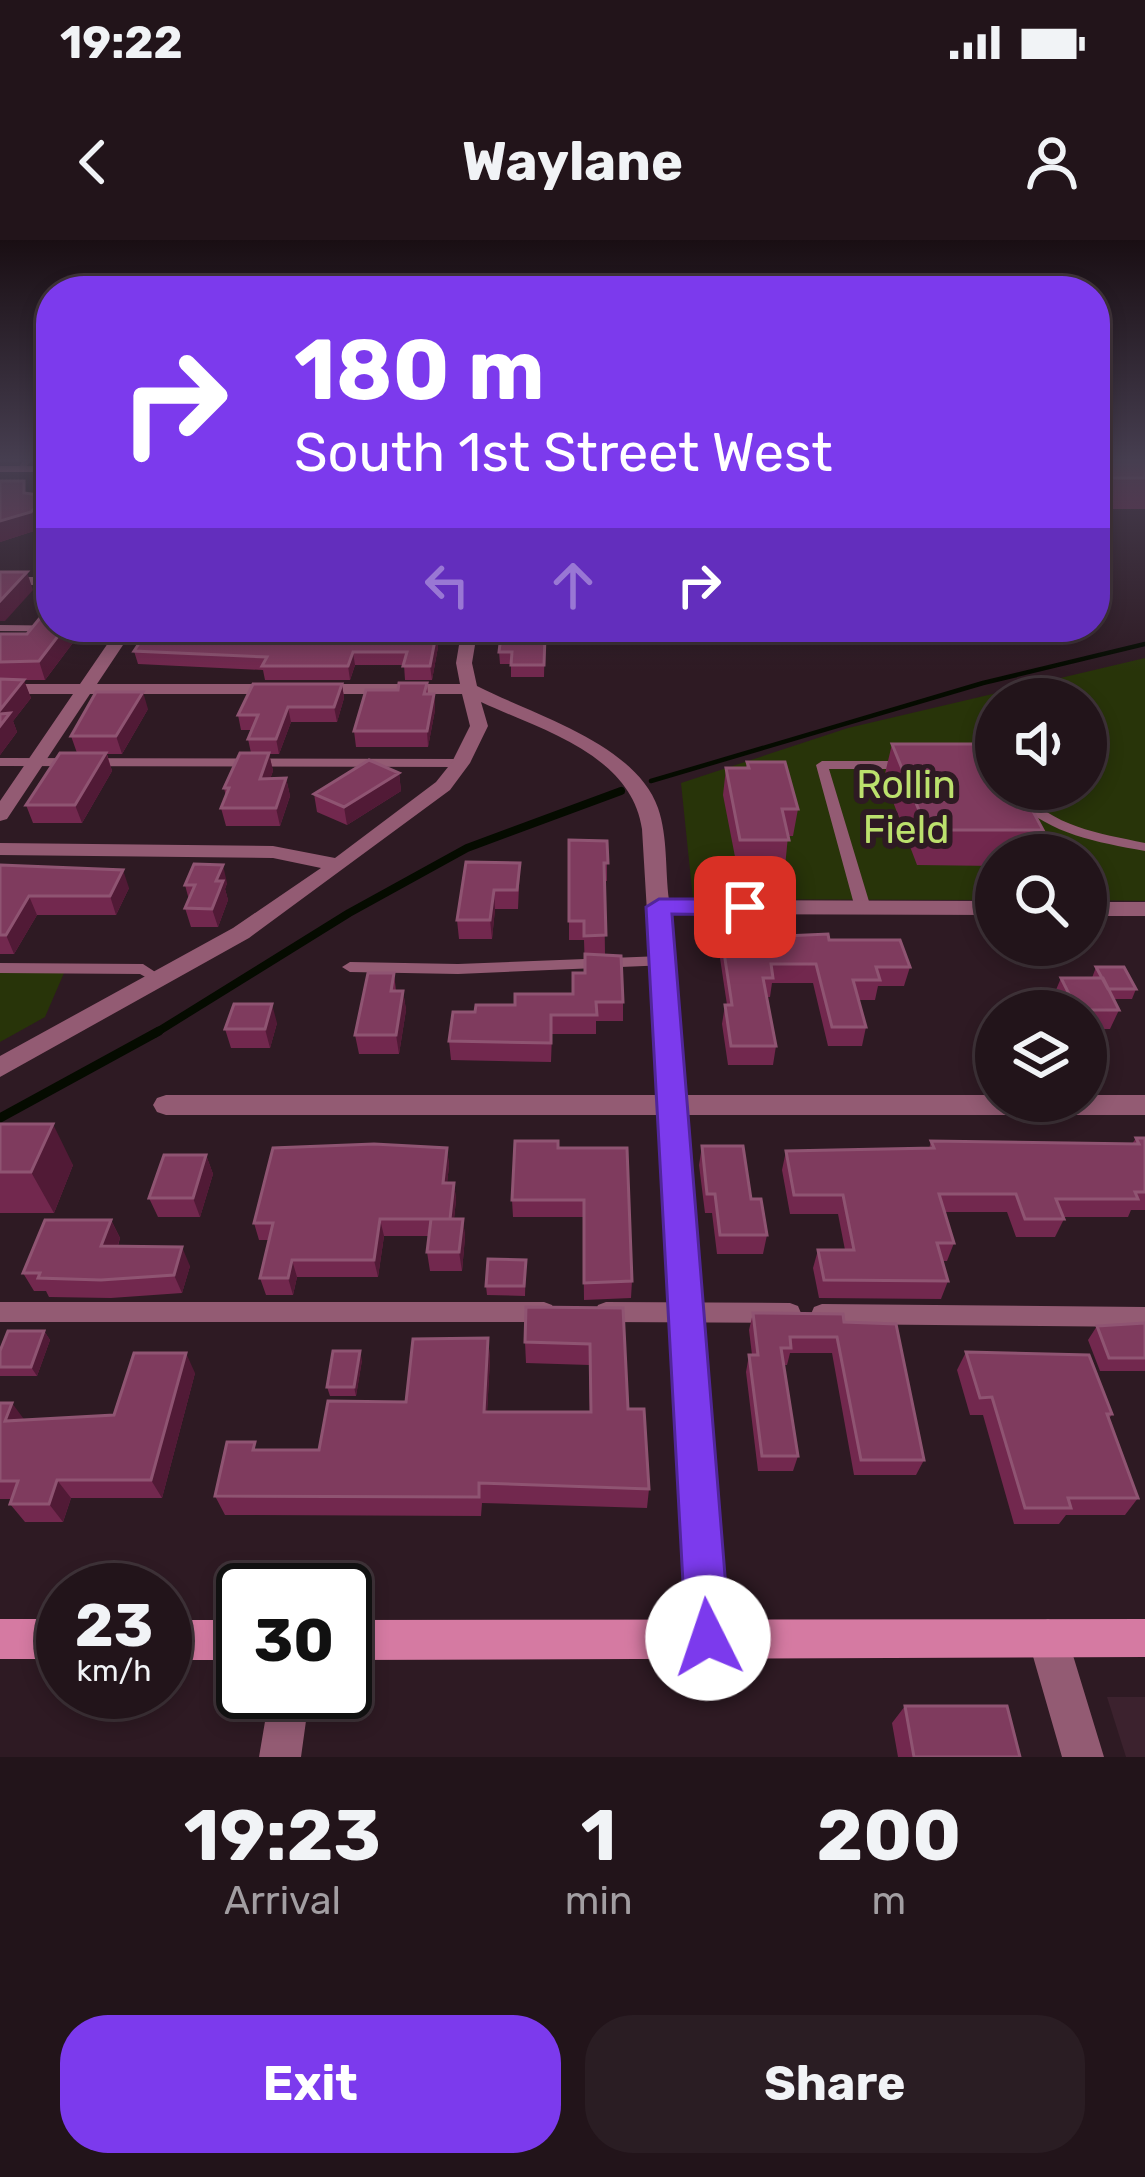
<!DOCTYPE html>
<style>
:root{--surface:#22141a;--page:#2a1d23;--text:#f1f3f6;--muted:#a29ea2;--line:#3f3339;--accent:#7c3aed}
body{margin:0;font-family:Rubik,sans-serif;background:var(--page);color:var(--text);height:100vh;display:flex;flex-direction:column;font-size:45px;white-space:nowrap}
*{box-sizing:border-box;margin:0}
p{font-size:39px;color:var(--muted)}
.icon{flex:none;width:66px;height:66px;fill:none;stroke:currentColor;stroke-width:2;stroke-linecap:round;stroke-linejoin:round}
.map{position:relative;height:1517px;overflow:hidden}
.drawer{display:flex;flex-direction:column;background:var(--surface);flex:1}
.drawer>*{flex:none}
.top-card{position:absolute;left:36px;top:36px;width:1074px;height:366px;border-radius:48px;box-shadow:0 6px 18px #0003,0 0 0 3px var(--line);background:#7c3aed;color:#fff;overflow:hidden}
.controls{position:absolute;left:975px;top:438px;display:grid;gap:24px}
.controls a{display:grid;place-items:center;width:132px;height:132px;border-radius:50%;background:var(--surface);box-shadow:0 6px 18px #0003,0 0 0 3px var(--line);font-size:60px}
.speed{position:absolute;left:36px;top:1323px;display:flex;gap:24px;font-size:60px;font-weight:700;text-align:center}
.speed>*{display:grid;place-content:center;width:156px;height:156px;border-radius:50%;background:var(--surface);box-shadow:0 6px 18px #0003,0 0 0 3px var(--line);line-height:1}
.speed small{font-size:30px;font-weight:400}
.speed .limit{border:6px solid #111;border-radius:18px;background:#fff;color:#111}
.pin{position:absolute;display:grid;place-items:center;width:102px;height:102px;color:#fff;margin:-51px;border-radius:24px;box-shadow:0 6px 18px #0006}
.me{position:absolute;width:132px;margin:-66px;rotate:356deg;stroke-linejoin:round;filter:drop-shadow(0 0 9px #0008)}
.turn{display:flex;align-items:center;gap:42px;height:252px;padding:0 60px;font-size:54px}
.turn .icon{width:156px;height:156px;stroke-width:2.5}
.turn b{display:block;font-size:84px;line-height:102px}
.lanes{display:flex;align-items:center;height:114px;padding:0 60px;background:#0003;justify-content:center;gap:60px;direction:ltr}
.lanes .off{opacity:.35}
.eta{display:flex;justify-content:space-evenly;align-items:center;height:204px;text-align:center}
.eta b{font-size:72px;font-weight:700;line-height:84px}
.cta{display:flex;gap:24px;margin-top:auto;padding:24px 60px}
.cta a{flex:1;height:138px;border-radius:48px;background:var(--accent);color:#fff;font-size:48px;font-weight:700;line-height:138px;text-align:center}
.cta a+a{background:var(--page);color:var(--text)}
.status{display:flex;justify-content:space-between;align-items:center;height:84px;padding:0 60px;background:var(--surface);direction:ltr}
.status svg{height:33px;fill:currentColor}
header{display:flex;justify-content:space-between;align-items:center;height:156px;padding:0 60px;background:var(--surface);font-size:54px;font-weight:700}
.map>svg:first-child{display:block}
.built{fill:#3c222e}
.green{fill:#283409;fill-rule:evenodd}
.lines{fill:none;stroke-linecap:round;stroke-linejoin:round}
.stream-far2{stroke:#050b00;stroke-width:4.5}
.stream-far1{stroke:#050b00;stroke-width:8}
.stream{stroke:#050b00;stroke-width:9}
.lane{fill:#935b73;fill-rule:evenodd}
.street{fill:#935b73;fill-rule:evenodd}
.secondary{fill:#d57aa2;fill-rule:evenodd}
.wall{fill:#72284e}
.shaded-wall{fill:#511a36}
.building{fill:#7f3b5e;stroke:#8f5472;stroke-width:3}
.route{fill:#7c3aed;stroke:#51269a;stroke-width:3}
.labels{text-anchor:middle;stroke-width:12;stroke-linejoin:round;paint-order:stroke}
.park-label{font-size:39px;fill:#bce16d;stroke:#2e1a23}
</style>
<div class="status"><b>19:22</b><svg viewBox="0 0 49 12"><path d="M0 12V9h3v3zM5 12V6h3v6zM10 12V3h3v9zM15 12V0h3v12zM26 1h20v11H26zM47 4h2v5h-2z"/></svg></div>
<header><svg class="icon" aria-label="back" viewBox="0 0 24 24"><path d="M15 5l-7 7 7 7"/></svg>Waylane<svg class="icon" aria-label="person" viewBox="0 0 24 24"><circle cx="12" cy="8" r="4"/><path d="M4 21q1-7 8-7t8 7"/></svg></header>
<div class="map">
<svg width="1145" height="1517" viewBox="0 0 1145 1517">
<rect width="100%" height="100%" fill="#2e1a23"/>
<!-- built -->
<path class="built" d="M 1107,1457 L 1145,1457 L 1145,1517 L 1126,1517 Z"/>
<!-- green -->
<path class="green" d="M 1145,418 L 1145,661 L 1086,660 L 1086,615 L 996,615 L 996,660 L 693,659 L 681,543 L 848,488 ZM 996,459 L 1086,459 L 1086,549 L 996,549 Z
M 0,733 L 64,733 L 45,777 L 0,802 Z"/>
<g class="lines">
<!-- stream-far2 -->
<path class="stream-far2" d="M 651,541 L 983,443 L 1145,404"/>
<!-- stream-far1 -->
<path class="stream-far1" d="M 154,794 L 349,673 L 467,608 L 621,551"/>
<!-- stream -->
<path class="stream" d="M 0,878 L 159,791"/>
<!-- lane -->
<path class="lane" d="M 25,218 L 34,218 L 22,231 L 16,231 Z
M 51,234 L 51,243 L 39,263 L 51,265 L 51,271 L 31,267 L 47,236 Z
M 0,385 L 175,387 L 176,389 L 171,392 L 0,391 Z
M 533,387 L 537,390 L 532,393 L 407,393 L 402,390 L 406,387 Z
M 0,518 L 461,519 L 467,523 L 461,527 L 0,526 Z
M 822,521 L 906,521 L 912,525 L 906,529 L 829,529 L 871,668 L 868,671 L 863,673 L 855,668 L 816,525 Z
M 1005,549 L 1019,549 C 1054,587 1097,593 1145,603 L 1145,611 C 1091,601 1042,593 1005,549 Z
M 662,716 L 668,717 L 670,721 L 668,725 L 458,734 L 350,732 L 342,727 L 350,722 L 458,724 Z
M 0,723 L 143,724 L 166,739 L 158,744 L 140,734 L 0,733 Z
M 0,1062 L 544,1062 L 552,1065 L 555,1072 L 552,1079 L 544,1082 L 0,1082 Z
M 606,1062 L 790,1063 L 798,1066 L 801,1073 L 798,1080 L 790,1083 L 606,1082 L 598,1079 L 595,1072 L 598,1065 Z
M 822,1064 L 1145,1067 L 1145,1087 L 822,1084 L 814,1081 L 811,1074 L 814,1067 Z"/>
<!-- street -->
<path class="street" d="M 0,337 L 51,337 L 51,345 L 0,345 Z
M 119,387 L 135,387 L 97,444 L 280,444 L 288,449 L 280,454 L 90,454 L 7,579 L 0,581 L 0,561 L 73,454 L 0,454 L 0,444 L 80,444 Z
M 462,387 L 478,387 L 472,423 L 477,446 C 533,475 635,503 658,568 C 668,597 665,630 669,660 L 996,661 L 996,675 L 670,674 L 685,855 L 996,855 L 996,861 L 1086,861 L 1086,855 L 1145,855 L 1145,875 L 686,875 L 727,1398 L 722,1412 L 708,1417 L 694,1412 L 689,1398 L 660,875 L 166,875 L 157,872 L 153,865 L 157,858 L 166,855 L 658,855 L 642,589 C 631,514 541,490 481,462 L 488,486 L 470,523 L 450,550 L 249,698 L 0,837 L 0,816 L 233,688 L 321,628 L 273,618 L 0,615 L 0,603 L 273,606 L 335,618 L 436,542 L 452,522 L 470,486 L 462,454 L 315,454 L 307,449 L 315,444 L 460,444 L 456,423 Z
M 1086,662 L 1145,662 L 1145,676 L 1086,676 Z
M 1048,1379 L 1062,1385 L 1068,1399 L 1104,1517 L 1062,1517 L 1028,1399 L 1034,1385 Z
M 270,1452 L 310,1452 L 301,1517 L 259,1517 Z"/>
<!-- secondary -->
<path class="secondary" d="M 0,226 L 51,226 L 51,232 L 0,232 Z
M 0,1379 L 63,1379 L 63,1419 L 0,1419 Z
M 1145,1379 L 1145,1417 L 345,1420 L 345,1380 Z
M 165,1380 L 243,1380 L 243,1420 L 165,1420 Z"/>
</g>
<!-- wall -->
<path class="wall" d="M 1095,218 L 1145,218 L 1145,269 L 1107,269 L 1099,294 L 1095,294 Z
M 0,241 L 28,254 L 45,256 L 41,242 L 51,242 L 51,261 L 49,260 L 37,290 L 0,302 Z
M 51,387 L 75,387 L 78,396 L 45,440 L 23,440 L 31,458 L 13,481 L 17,492 L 0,515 L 0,394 L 27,394 Z
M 524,387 L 524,396 L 545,396 L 544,437 L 511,437 L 511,424 L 500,424 L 499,412 Z
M 436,395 L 438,407 L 432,440 L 405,440 L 404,425 L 355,425 L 350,440 L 265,440 L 263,430 L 138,424 L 134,411 Z
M 427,443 L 428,454 L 434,454 L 435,470 L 428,507 L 356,507 L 354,491 L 398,450 Z
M 342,444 L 344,458 L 337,482 L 291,482 L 279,514 L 269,514 L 273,531 L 270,539 L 286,538 L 290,556 L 280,586 L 226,586 L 221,568 L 226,557 L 224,548 L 251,513 L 248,499 L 252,490 L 241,490 L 238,475 Z
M 148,469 L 122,514 L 107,514 L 112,531 L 82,583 L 33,583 L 26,565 L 77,513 L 71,496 Z
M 892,504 L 1043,590 L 1034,615 L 996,615 L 996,626 L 917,625 L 884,538 Z
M 747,522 L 798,569 L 793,596 L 788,596 L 785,627 L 737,627 L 723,555 L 726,528 L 746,528 Z
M 399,533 L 401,551 L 347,585 L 317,572 L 314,554 Z
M 569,600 L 607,601 L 607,641 L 604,641 L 605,714 L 590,714 L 623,762 L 623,781 L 596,781 L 596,794 L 552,794 L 551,822 L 451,820 L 449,801 L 475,772 L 573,754 L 585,733 L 584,700 L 569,700 Z
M 520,623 L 518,669 L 495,669 L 492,699 L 459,699 L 457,680 Z
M 0,625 L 129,648 L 116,675 L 37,675 L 14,714 L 0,714 Z
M 227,643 L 225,649 L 228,660 L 218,687 L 191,687 L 185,668 L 189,660 L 185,645 Z
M 722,699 L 829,700 L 910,727 L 904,746 L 878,746 L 875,760 L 859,760 L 866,787 L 862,806 L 828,806 L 813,743 L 772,743 L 770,757 L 767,757 L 776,806 L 773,825 L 728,825 L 722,784 L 725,765 L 727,765 L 720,718 Z
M 1096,727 L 1136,749 L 1132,759 L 1113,759 L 1119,770 L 1110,789 L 1086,789 L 1086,771 L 1060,771 L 1053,757 L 1061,738 L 1092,738 Z
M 394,733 L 396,751 L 403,751 L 406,770 L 399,814 L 359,814 L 355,795 Z
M 277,783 L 270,808 L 231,808 L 225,789 Z
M 0,884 L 73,925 L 54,973 L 0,973 Z
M 1136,898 L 1145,898 L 1145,970 L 1131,970 L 1128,977 L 1063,977 L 1064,979 L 1055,997 L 1016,997 L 1007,972 L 945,972 L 954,1003 L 947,1021 L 942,1021 L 948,1041 L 941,1059 L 819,1058 L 813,1028 L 818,1010 L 845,1010 L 838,974 L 790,974 L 782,930 L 786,911 L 929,909 L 931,901 L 1132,904 Z
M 702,906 L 751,959 L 767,995 L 763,1014 L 717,1014 L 712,973 L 705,973 L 699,925 Z
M 447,908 L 449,926 L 447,943 L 454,943 L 456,960 L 454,979 L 463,979 L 465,997 L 462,1031 L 430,1031 L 427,1012 L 429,996 L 384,996 L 378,1037 L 297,1037 L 293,1055 L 266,1055 L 260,1038 L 269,1000 L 259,1000 L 254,983 Z
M 558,908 L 632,1041 L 631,1058 L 584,1060 L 583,977 L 513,977 L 512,960 Z
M 206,915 L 213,934 L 200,977 L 158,977 L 149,958 Z
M 111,980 L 120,998 L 118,1006 L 190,1026 L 182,1053 L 111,1058 L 49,1057 L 46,1051 L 34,1051 L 23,1033 Z
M 526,1020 L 525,1056 L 487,1055 L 486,1046 Z
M 623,1068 L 628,1169 L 649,1249 L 647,1268 L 482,1263 L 481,1276 L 225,1275 L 215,1256 L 258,1210 L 319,1210 L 406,1162 L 488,1098 L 490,1119 L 487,1172 L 590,1172 L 589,1125 L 526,1123 L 525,1102 Z
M 753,1073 L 844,1082 L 924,1220 L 916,1235 L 854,1235 L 832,1113 L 790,1113 L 787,1125 L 784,1125 L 798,1216 L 793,1231 L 758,1231 L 746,1132 L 749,1115 L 752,1115 L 749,1090 Z
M 1145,1083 L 1145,1131 L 1100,1131 L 1088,1100 L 1097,1086 Z
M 44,1091 L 50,1100 L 37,1136 L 0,1136 L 0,1111 Z
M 966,1112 L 1112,1174 L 1109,1179 L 1138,1258 L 1125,1275 L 1066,1275 L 1059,1284 L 1014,1284 L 983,1175 L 970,1175 L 957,1130 Z
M 362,1120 L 356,1156 L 330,1156 L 327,1147 Z
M 195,1133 L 162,1258 L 71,1258 L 63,1282 L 25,1282 L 10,1264 L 12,1259 L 0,1259 L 0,1163 L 25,1180 L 114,1175 Z
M 905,1466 L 1020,1517 L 898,1517 L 892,1483 Z"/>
<!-- shaded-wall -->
<path class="shaded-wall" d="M 47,256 L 51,268 L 51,277 L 37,290 L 0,302 L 0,281 Z
M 27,332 L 33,350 L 5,381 L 0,381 L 0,361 Z
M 65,387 L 75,387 L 78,396 L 45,440 L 39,421 Z
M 436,395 L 438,407 L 432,440 L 430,426 Z
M 353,412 L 355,425 L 350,440 L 348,426 Z
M 24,440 L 31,458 L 13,481 L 17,492 L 0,515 L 0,470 Z
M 342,444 L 344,458 L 337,482 L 334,467 Z
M 143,452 L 148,469 L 122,514 L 116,496 Z
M 434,454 L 435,470 L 428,507 L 427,491 Z
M 288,467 L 291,482 L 279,514 L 276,499 Z
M 106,513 L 112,531 L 82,583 L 75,565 Z
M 269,513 L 273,531 L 264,556 L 260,539 Z
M 399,533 L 401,551 L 347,585 L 344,567 Z
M 286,538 L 290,556 L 280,586 L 276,568 Z
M 223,625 L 227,643 L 225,649 L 228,660 L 218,687 L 212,669 L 216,641 Z
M 123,630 L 129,648 L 116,675 L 110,656 Z
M 494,650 L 495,669 L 492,699 L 490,680 Z
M 29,656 L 37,675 L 14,714 L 6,695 Z
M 403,751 L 406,770 L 399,814 L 396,795 Z
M 272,764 L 277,783 L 270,808 L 265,789 Z
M 53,884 L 73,925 L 54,973 L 31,932 Z
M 447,908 L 449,926 L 445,960 L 443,943 Z
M 206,915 L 213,934 L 200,977 L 193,958 Z
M 454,943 L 456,960 L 452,996 L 450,979 Z
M 380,979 L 384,996 L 378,1037 L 374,1020 Z
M 463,979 L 465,997 L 462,1031 L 459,1012 Z
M 111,980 L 120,998 L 111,1025 L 101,1006 Z
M 182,1007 L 190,1026 L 182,1053 L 174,1035 Z
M 292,1020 L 297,1037 L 293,1055 L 288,1038 Z
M 44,1091 L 50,1100 L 37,1136 L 31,1127 Z
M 488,1098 L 490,1119 L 486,1192 L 484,1172 Z
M 360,1111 L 362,1120 L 356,1156 L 354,1147 Z
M 186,1113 L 195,1133 L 162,1258 L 151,1240 Z
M 12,1163 L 26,1182 L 5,1181 Z
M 57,1240 L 71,1258 L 63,1282 L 49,1264 Z"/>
<!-- building -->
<path class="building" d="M 1095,218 L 1145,218 L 1145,238 L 1095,238 Z
M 0,241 L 24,241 L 24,253 L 47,256 L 31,272 L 0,281 Z
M 1095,248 L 1109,262 L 1095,262 Z
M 0,332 L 27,332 L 0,361 Z
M 40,378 L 51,378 L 51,387 L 65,387 L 39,421 L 0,422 L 0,394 L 27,394 Z
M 150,387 L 423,387 L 422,395 L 436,395 L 430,426 L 403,426 L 407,412 L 353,412 L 348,426 L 262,426 L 267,417 L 134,411 Z
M 502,387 L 524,387 L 523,396 L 545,396 L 544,425 L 511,425 L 512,412 L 499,412 Z
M 0,439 L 24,440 L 0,470 Z
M 399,443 L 427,443 L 424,454 L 434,454 L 427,491 L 354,491 L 366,450 L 398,450 Z
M 253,444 L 342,444 L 334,467 L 288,467 L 276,499 L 248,499 L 258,475 L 238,475 Z
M 96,452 L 143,452 L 116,496 L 71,496 Z
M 10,473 L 0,486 L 0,474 Z
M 892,504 L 996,504 L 996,549 L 1021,549 L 1043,590 L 927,590 Z
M 60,513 L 106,513 L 75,565 L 26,565 Z
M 240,513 L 269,513 L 260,539 L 286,538 L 276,568 L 221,568 L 229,548 L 224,548 Z
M 369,520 L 399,533 L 344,567 L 314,554 Z
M 747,522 L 785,522 L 798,569 L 782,569 L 789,600 L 740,600 L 726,528 L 749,528 Z
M 569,600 L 607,601 L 608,623 L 604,623 L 606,695 L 584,696 L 584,681 L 569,681 Z
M 466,622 L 520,623 L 517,650 L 494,650 L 490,680 L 457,680 Z
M 194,624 L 223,625 L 216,641 L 223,641 L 212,669 L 185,668 L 195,645 L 185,645 Z
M 0,625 L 123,630 L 110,656 L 29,656 L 6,695 L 0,695 Z
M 828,694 L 829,700 L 900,700 L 910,727 L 876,727 L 880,740 L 853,740 L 866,787 L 832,787 L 816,724 L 771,724 L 773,738 L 763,738 L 776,806 L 731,806 L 725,765 L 732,765 L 722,699 Z
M 585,714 L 621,716 L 623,762 L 596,762 L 597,775 L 551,775 L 551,803 L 449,801 L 453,772 L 475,772 L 476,765 L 515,765 L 515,754 L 573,754 L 573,733 L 585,733 Z
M 1096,727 L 1124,727 L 1136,749 L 1108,749 Z
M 368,733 L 394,733 L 391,751 L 403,751 L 396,795 L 355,795 Z
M 1061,738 L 1103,738 L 1119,770 L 1077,770 Z
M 234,764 L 272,764 L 265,789 L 225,789 Z
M 0,884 L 53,884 L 31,932 L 0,932 Z
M 1136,898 L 1145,898 L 1145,952 L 1135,952 L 1138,959 L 1056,959 L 1064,979 L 1025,979 L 1016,954 L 939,954 L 954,1003 L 937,1003 L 948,1041 L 824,1040 L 818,1010 L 854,1010 L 843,955 L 794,955 L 786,911 L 934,908 L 931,901 L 1139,904 Z
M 515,901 L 558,901 L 558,908 L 627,908 L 632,1041 L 584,1043 L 584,960 L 512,960 Z
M 374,904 L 447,908 L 443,943 L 454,943 L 450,979 L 380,979 L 374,1020 L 292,1020 L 288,1038 L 260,1038 L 273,983 L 254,983 L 273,908 Z
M 702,906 L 743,906 L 751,959 L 761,959 L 767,995 L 720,995 L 715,954 L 707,954 Z
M 164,915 L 206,915 L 193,958 L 149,958 Z
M 431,979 L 463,979 L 459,1012 L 427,1012 Z
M 45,980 L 111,980 L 101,1006 L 182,1007 L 174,1035 L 101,1040 L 38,1038 L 40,1033 L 23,1033 Z
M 488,1019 L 526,1020 L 524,1046 L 486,1046 Z
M 526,1067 L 623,1068 L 628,1169 L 644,1169 L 649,1249 L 479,1243 L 479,1257 L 215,1256 L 227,1202 L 255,1202 L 253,1210 L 319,1210 L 328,1161 L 406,1162 L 413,1099 L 488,1098 L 484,1172 L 591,1172 L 590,1104 L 525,1102 Z
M 753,1073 L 843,1074 L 844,1082 L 896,1084 L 924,1220 L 861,1220 L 837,1097 L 790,1097 L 791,1108 L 781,1108 L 798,1216 L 762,1216 L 749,1115 L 758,1115 Z
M 1145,1083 L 1145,1118 L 1109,1118 L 1097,1086 Z
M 8,1091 L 44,1091 L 31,1127 L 0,1127 L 0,1111 Z
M 333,1111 L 360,1111 L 354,1147 L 327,1147 Z
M 966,1112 L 1089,1115 L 1112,1174 L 1107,1174 L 1138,1258 L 1068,1258 L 1071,1268 L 1025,1268 L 992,1157 L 980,1158 Z
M 134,1113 L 186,1113 L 151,1240 L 57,1240 L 49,1264 L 10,1264 L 18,1241 L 0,1241 L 0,1163 L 12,1163 L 5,1181 L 114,1175 Z
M 905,1466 L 1007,1466 L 1020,1517 L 914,1517 Z"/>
<!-- sky -->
<linearGradient id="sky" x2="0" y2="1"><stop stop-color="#190e13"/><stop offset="0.51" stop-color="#463e50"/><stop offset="1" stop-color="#463e50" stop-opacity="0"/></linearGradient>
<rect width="1145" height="431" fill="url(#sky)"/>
<!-- route -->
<path class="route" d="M 659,659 L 745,659 L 758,667 L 745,675 L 672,674 L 730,1398 L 724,1414 L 708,1420 L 693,1414 L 686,1398 L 646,667 Z"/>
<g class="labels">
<!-- park labels -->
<g class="park-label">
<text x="906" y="558">Rollin<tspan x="906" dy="45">Field</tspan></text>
</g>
</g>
</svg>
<div class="controls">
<a><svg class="icon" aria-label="sound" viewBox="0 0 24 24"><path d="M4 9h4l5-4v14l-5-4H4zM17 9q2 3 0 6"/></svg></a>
<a><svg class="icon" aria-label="search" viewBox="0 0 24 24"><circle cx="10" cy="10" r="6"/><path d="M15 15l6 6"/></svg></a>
<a><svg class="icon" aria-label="layers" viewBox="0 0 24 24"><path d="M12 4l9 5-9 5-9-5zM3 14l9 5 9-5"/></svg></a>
</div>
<div class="speed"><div>23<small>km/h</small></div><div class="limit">30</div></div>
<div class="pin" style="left:745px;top:667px;background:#d93025"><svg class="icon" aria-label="arrive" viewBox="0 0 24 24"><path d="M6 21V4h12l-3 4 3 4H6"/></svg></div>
<svg class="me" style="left:708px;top:1398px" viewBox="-20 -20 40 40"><circle r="19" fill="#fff"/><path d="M0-13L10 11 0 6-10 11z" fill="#7c3aed"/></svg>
<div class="top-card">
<div class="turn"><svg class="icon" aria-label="right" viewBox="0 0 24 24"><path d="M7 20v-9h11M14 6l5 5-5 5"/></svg><div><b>180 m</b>South 1st Street West</div></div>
<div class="lanes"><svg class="icon off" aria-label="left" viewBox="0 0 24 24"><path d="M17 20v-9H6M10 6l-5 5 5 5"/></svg><svg class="icon off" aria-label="ahead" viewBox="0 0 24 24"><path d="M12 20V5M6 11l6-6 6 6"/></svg><svg class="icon" aria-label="right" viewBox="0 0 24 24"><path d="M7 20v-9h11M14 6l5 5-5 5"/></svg></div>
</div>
</div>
<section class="drawer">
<div class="eta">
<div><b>19:23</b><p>Arrival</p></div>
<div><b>1</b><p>min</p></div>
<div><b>200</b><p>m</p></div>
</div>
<div class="cta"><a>Exit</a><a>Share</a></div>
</section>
